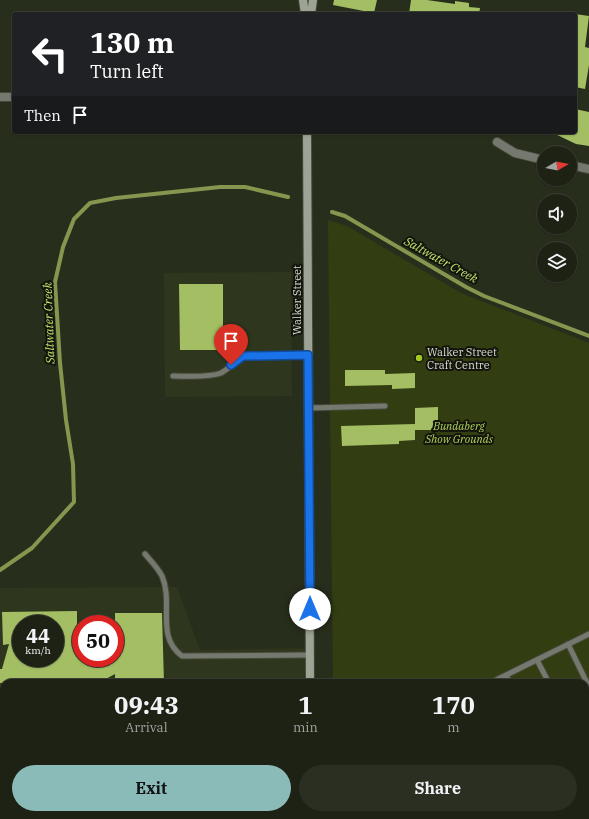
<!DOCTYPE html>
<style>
:root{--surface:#1e2215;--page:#2b2f22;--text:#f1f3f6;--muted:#a1a4a0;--line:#3c3f34;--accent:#8bbbb9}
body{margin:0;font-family:"IBM Plex Serif",serif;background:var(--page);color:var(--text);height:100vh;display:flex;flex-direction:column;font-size:15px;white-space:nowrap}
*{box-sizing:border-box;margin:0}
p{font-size:13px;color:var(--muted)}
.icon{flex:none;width:22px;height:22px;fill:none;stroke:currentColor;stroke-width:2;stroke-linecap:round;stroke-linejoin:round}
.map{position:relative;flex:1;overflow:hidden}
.sheet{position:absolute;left:0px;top:679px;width:589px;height:140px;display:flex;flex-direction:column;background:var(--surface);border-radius:12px 12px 0 0;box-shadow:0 1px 3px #0004,0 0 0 1px var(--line)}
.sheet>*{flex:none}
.banner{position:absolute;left:12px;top:12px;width:565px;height:122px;border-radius:4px;box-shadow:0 1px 3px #0004,0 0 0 1px var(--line);background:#202124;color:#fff;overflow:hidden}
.needle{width:26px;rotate:81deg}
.tools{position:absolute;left:537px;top:146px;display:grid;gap:8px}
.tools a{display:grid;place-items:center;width:40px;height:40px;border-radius:50%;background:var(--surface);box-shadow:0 1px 3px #0004,0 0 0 1px var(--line);font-size:20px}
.speed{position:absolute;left:12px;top:615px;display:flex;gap:8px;font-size:20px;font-weight:700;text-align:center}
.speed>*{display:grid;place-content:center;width:52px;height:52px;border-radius:50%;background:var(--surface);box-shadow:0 1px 3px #0004,0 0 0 1px var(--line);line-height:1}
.speed small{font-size:10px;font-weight:400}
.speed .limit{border:6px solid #d22;background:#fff;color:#111}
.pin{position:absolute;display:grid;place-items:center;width:34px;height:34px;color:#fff;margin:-41px -17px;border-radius:50% 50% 50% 0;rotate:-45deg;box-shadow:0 0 4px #0007}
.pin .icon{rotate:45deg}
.me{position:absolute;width:44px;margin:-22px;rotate:0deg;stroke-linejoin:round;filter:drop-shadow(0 0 3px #0008)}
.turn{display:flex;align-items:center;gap:14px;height:84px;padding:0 12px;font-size:18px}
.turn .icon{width:52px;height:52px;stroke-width:2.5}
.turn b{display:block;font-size:28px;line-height:34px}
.then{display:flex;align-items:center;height:38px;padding:0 12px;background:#0003;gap:8px;font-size:15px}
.eta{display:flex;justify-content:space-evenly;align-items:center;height:68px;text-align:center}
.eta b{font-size:24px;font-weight:800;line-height:28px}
.action{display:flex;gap:8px;margin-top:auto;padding:8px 12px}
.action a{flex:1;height:46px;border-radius:24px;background:var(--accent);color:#111;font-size:16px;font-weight:800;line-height:46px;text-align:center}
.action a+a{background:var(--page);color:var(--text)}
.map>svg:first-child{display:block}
.built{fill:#2e361d;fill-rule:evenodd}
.green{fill:#323e11}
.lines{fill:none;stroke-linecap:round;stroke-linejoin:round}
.stream{stroke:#85974e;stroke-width:4}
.building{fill:#a4bf63;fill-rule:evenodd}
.service-casing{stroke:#444a39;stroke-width:7}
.minor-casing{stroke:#444a39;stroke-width:10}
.secondary-casing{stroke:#444a39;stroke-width:10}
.path{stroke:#5f6454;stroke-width:2.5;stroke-dasharray:3 2;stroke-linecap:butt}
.service{stroke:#75786f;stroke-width:5}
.minor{stroke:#75786f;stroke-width:8}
.secondary{stroke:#9ea495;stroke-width:8}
.route-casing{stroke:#114b97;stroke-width:10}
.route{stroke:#1a73e8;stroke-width:7}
.poi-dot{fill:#a3c927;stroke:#13150d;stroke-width:1.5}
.labels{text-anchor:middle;stroke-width:4;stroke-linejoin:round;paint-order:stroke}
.street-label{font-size:11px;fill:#d8dcd0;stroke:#13150d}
.poi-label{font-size:11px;fill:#d8dcd0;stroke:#13150d;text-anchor:start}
.park-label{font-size:11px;font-style:italic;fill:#b1d35a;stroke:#13150d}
.water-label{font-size:12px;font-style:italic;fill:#c3e66d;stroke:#13150d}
</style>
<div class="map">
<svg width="589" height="819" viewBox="0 0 589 819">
<rect width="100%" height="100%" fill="#282e1c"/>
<!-- built -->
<path class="built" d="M 291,272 L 292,396 L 165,397 L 164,273 Z
M 177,587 L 200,650 L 309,648 L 309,683 L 4,683 L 4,815 L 305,815 L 304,819 L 0,819 L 0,588 ZM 21,624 L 55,624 L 55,658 L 21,658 ZM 81,624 L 115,624 L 115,658 L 81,658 Z"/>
<!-- green -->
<path class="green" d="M 328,220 L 347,226 L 461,293 L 589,343 L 589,819 L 375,819 L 374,815 L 585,815 L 585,683 L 333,683 Z"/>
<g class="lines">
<!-- stream -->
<path class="stream" d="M 332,212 L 345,216 L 466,287 L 484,296 L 589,336
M 0,570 L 32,548 L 74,502 L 73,464 L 66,420 L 60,363 L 55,282 L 63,247 L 74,219 L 90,203 L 116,198 L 220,187 L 245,187 L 288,197"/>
</g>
<!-- building -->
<path class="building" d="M 334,0 L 377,0 L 374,13 L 333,5 Z
M 411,0 L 427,0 L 455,4 L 455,1 L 469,3 L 469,7 L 480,8 L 479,14 L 409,14 Z
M 575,14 L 589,16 L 585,47 L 589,48 L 589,65 L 585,89 L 575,87 Z
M 575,109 L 589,112 L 589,146 L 576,144 L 551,132 L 575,132 Z
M 179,284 L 223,284 L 223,337 L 217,337 L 217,350 L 180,350 Z
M 345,370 L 385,370 L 385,374 L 415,373 L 415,388 L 392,389 L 392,385 L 345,386 Z
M 438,407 L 438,430 L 415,430 L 415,440 L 399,441 L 399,444 L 342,446 L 341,426 L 415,424 L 415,408 Z
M 77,611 L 77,625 L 81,625 L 81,638 L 77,638 L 78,658 L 115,658 L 115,613 L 162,613 L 164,683 L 115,683 L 115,674 L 102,681 L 94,681 L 94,683 L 0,683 L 0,669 L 2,669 L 9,644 L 3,645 L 2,612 ZM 21,624 L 55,624 L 55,658 L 21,658 Z"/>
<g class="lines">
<!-- service casing -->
<g class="service-casing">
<path id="service" d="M 173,376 C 186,376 208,378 221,373 C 231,368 236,358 248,356 L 308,355
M 308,408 L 385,406
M 145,554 C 151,561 158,568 162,576 C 174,604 155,636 182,656 L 310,655
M 568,644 L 589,687
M 537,660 L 549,683
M 506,675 L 510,683
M 490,683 L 589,634
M 585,713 L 589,711
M 0,773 L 4,773
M 43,815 L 43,819
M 198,815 L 198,819"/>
</g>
<!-- minor casing -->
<g class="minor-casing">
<path id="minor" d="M 0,97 L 14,97
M 497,142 L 515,153 L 544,160
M 570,165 L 589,169
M 585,748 L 589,746
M 525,819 L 527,815"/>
</g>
<!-- secondary casing -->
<g class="secondary-casing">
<path id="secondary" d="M 303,0 L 305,14
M 311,14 L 313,0
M 307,132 L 310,683
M 318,815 L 318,819
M 305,819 L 305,815
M 327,819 L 327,815"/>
</g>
<!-- path -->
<path class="path" d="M 585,725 L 589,723"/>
<!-- service -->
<use href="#service" class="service"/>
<!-- minor -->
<use href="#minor" class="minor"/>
<!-- secondary -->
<use href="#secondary" class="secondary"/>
</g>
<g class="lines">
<!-- route casing -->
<g class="route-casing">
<path id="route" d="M 231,365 L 243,356 L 248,356 L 308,355 L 310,609"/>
</g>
<!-- route -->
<use href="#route" class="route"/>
</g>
<!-- markers -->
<circle class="poi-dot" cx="419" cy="358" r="4"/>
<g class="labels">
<!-- street labels -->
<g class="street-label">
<text transform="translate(297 300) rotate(-90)" y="4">Walker Street</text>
</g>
<!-- poi labels -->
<g class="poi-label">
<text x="427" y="356">Walker Street<tspan x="427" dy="13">Craft Centre</tspan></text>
</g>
<!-- park labels -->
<g class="park-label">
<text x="459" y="430">Bundaberg<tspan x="459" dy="13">Show Grounds</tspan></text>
</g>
<!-- water labels -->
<g class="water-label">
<text transform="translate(441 260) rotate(29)" y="4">Saltwater Creek</text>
<text transform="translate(49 323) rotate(-92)" y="4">Saltwater Creek</text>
</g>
</g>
</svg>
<div class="tools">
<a><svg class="needle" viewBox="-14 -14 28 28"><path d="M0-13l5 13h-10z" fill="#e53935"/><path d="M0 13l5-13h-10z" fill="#a1a4a0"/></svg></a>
<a><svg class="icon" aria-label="sound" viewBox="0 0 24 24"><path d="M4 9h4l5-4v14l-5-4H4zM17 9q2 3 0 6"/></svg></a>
<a><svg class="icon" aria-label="layers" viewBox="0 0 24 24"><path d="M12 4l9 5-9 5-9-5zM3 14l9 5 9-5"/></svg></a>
</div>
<div class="speed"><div>44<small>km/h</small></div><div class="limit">50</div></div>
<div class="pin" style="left:231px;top:365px;background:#d93025"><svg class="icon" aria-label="arrive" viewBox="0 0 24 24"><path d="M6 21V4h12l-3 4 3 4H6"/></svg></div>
<svg class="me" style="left:310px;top:609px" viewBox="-20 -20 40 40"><circle r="19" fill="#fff"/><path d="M0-13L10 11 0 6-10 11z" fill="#1a73e8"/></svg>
<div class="banner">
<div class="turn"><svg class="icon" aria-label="left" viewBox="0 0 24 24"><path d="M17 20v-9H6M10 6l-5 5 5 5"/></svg><div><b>130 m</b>Turn left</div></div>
<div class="then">Then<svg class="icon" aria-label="arrive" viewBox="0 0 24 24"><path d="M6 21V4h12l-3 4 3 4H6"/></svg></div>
</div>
<section class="sheet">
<div class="eta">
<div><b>09:43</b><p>Arrival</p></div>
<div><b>1</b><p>min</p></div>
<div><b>170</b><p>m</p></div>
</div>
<div class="action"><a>Exit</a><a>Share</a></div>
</section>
</div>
